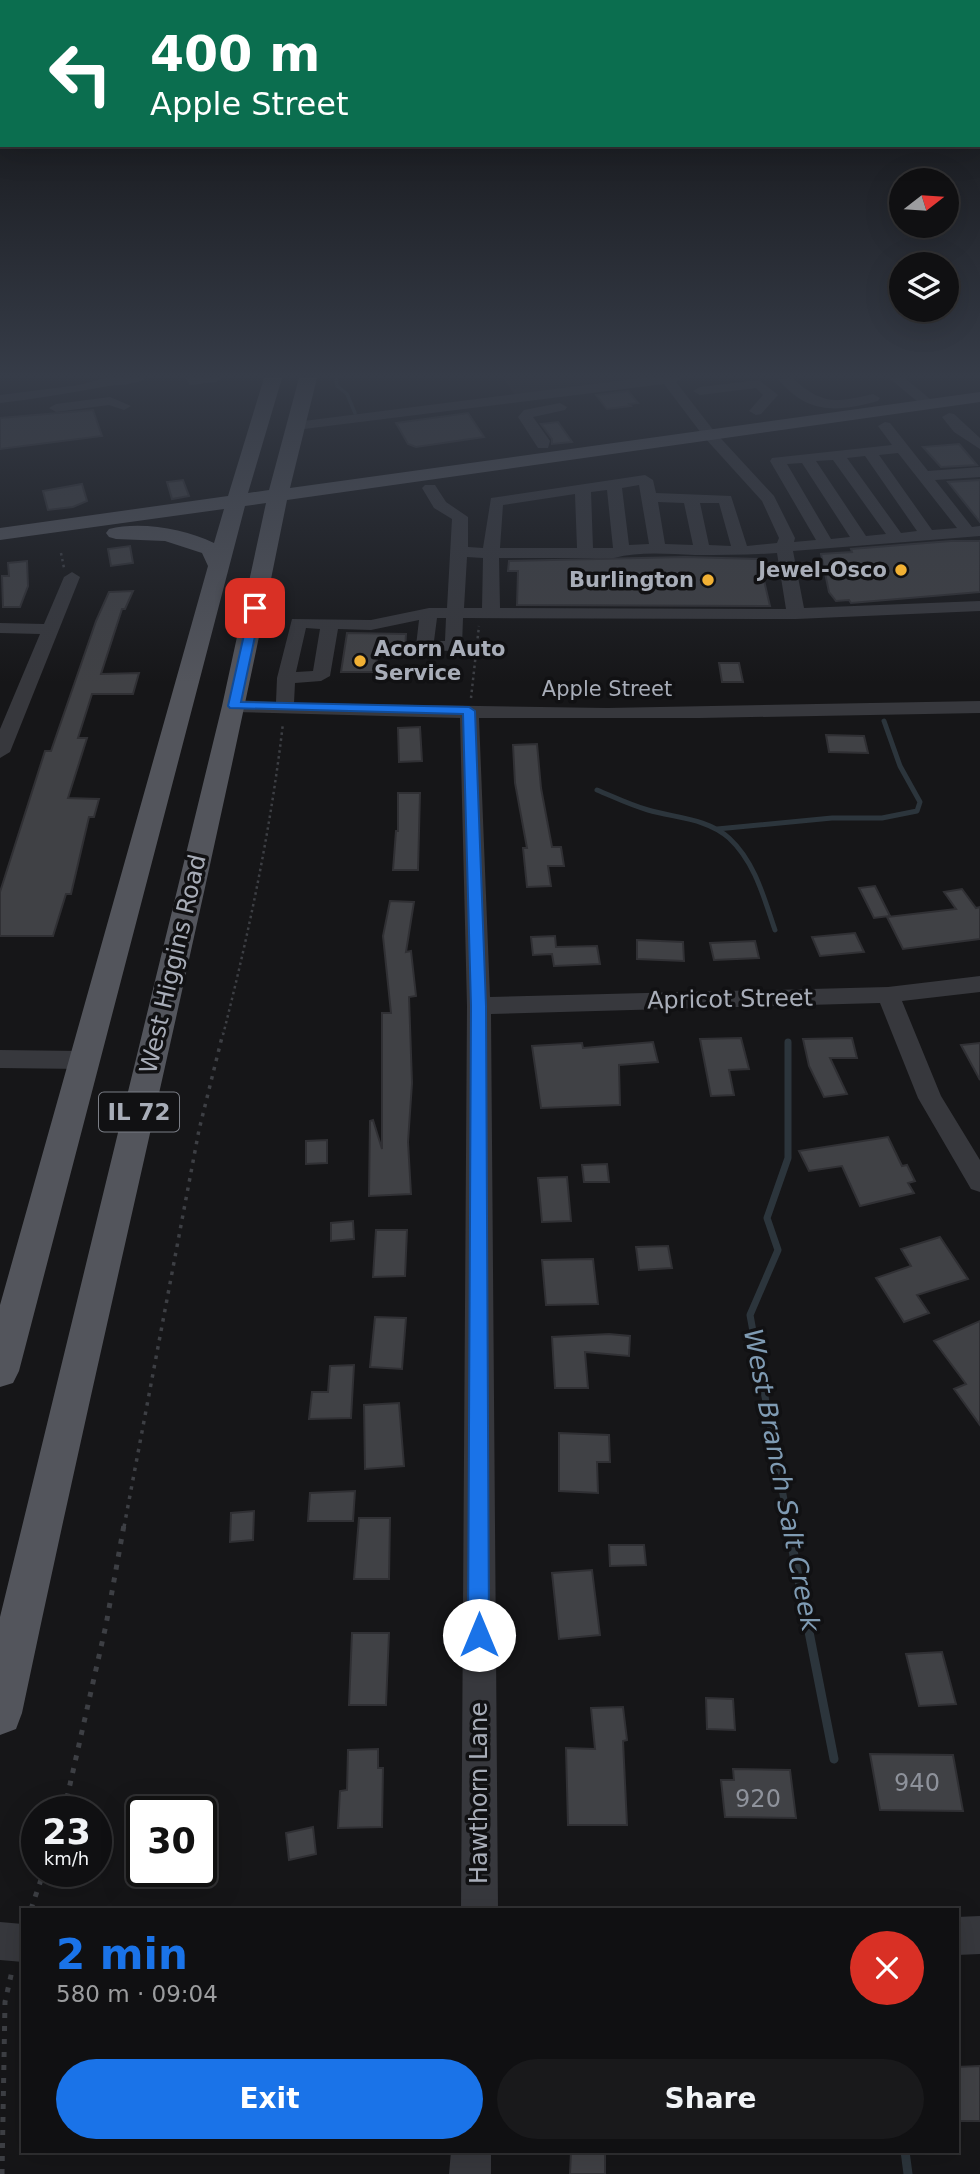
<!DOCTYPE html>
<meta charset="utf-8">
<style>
:root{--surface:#101012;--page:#19191b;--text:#f1f3f6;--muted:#9c9d9f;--line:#303032;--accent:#1a73e8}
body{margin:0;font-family:"DejaVu Sans",sans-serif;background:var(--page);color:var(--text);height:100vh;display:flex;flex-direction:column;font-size:26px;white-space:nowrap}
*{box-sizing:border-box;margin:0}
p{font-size:23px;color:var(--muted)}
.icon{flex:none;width:38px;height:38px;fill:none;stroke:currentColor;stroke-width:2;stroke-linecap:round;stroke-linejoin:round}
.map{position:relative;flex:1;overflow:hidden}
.details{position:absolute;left:21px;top:1908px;width:938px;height:245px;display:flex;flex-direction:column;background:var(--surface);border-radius:0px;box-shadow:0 7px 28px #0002,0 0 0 2px var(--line)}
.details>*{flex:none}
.guide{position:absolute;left:0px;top:0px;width:980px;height:147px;box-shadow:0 7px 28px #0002,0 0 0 2px var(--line);background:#0b6e4f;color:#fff;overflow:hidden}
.needle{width:46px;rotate:73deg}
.fabs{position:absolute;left:889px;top:168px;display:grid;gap:14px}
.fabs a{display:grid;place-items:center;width:70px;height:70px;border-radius:50%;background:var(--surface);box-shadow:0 7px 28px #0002,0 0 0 2px var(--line);font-size:35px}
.speed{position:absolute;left:21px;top:1796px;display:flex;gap:14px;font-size:35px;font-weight:700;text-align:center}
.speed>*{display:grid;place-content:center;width:91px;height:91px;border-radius:50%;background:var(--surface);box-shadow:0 7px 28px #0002,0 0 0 2px var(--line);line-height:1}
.speed small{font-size:18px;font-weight:400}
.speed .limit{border:4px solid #111;border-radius:10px;background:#fff;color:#111}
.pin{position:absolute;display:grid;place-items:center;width:60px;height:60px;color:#fff;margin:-30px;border-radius:14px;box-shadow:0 4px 10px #0006}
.me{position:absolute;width:77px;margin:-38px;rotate:0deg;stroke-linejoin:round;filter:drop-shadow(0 0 5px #0008)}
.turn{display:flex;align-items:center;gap:24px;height:147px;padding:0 35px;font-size:32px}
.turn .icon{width:91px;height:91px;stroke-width:2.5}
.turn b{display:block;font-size:49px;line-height:60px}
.round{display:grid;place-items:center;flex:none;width:74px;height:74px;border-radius:37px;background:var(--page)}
.summary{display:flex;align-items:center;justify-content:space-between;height:119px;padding:0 35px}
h1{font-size:42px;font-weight:800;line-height:52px;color:var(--accent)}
.button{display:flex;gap:14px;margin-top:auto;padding:14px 35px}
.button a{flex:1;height:80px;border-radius:42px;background:var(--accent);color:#fff;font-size:28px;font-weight:800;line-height:80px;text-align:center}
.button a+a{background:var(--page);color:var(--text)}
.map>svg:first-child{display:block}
.built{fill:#222225}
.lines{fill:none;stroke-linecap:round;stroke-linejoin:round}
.stream-far3{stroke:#2c353c;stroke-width:3.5}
.stream-far2{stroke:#2c353c;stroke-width:5}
.stream-far1{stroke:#2c353c;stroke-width:7}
.stream{stroke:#2c353c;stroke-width:9}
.building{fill:#404145;stroke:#303034;stroke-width:2}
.path-far2{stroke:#3d3f44;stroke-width:2.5;stroke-dasharray:2.5 3.5;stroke-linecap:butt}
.path-far1{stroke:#3d3f44;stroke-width:3.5;stroke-dasharray:3.5 6;stroke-linecap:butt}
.path{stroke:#3d3f44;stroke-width:5;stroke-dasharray:5 8;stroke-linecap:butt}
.minor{fill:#37383d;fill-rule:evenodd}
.major{fill:#53555c;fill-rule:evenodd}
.route{fill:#1a73e8;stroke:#114b97;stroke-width:2}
.poi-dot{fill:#f2b134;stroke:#111113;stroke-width:2.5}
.labels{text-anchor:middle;stroke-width:7;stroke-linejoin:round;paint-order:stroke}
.far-poi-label{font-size:21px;font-weight:bold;fill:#a8adb8;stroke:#111113;text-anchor:end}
.far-street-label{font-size:21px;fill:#a8adb8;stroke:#111113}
.shield{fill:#111113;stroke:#7b7e86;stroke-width:2}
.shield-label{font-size:23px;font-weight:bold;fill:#a8adb8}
.street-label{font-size:24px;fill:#a8adb8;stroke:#111113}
.near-number-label{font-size:24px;fill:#8e929b}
.water-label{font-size:26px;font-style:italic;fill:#7f9bb3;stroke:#111113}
</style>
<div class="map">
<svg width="980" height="2174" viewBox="0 0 980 2174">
<rect width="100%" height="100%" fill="#161618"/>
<!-- built -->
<path class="built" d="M 503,378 L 654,378 L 515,395 Z"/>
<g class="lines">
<!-- stream-far3 -->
<path class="stream-far3" d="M 336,378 L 337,386 L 347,394 L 355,413"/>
<!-- stream-far2 -->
<path class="stream-far2" d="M 597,790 C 614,797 630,805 648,810 C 675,818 707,818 729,838 C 755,862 764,898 775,930
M 717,829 L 832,818 L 882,818 L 917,811 L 920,802 L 900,766 L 884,721"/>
<!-- stream-far1 -->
<path class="stream-far1" d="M 788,1042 L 788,1158 L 767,1218 L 778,1250 L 750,1315 L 789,1527"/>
<!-- stream -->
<path class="stream" d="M 788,1525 L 834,1759
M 905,2151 L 908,2174"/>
</g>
<!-- building -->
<path class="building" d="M 628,391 L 638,403 L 629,404 L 631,406 L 607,409 L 596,395 Z
M 93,410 L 102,436 L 0,449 L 0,418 Z
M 468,413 L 484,437 L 416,447 L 408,444 L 396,423 Z
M 558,422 L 572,442 L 552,444 L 552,439 L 541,424 Z
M 959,444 L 977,465 L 941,467 L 923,447 Z
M 183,480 L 189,496 L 172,499 L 167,482 Z
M 980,480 L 980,522 L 948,482 Z
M 82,484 L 87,501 L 73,507 L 48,510 L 43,491 Z
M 951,541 L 980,541 L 980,592 L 851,603 L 849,600 L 836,601 L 829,592 L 821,554 L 852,552 L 851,549 Z
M 130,546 L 133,563 L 111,566 L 108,549 Z
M 685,557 L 759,559 L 770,606 L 517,605 L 518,571 L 508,571 L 509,561 Z
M 27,561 L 28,586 L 20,607 L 3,607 L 2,576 L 9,576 L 8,563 Z
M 133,591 L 125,609 L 122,609 L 101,674 L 139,673 L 133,694 L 92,694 L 78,738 L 87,738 L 68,798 L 99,799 L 94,817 L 89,817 L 71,894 L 66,894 L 53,936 L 0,936 L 0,892 L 45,751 L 51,751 L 96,621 L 109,592 Z
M 347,633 L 406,634 L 405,651 L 378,651 L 375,672 L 341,672 Z
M 719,663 L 739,663 L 743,682 L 722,682 Z
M 420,727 L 422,761 L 399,762 L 398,728 Z
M 826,735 L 864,736 L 868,753 L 829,752 Z
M 537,744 L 541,788 L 552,847 L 561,847 L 564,866 L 548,866 L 551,886 L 527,887 L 523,848 L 527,848 L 515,783 L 513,745 Z
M 398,793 L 420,793 L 418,870 L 393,870 L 396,831 L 398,831 Z
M 875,886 L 890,916 L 874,918 L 859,888 Z
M 962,889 L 976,908 L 980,907 L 980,939 L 903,949 L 887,917 L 956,909 L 944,892 Z
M 390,901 L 414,902 L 406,952 L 411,951 L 416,996 L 409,997 L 412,1083 L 408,1142 L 411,1194 L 369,1196 L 370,1121 L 373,1120 L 382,1149 L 382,1013 L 391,1013 L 383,936 Z
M 855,933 L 864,952 L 820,956 L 812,937 Z
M 555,936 L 556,947 L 597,946 L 600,964 L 554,966 L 552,954 L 533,955 L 531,937 Z
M 637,940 L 683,942 L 684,961 L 637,959 Z
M 755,941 L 759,958 L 714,960 L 710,943 Z
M 741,1038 L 749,1069 L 729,1070 L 734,1095 L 711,1096 L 700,1039 Z
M 852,1038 L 857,1058 L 830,1058 L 847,1094 L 824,1097 L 809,1066 L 803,1039 Z
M 653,1042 L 658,1062 L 619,1065 L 620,1105 L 541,1108 L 532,1046 L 582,1043 L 583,1048 Z
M 980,1043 L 980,1080 L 961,1045 Z
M 888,1137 L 902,1166 L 907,1165 L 915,1181 L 908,1183 L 914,1193 L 860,1206 L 842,1166 L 809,1171 L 799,1151 Z
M 327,1140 L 327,1163 L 306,1164 L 306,1141 Z
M 607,1164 L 609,1182 L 584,1182 L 582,1165 Z
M 567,1177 L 571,1221 L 542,1222 L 538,1178 Z
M 353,1221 L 354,1239 L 331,1241 L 331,1223 Z
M 376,1230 L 407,1230 L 405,1276 L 373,1277 Z
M 940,1237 L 968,1279 L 917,1295 L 929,1313 L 904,1322 L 876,1278 L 911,1266 L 901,1249 Z
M 668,1246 L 672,1268 L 639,1270 L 636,1247 Z
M 593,1259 L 598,1304 L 546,1305 L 542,1260 Z
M 375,1317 L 406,1318 L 402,1369 L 370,1367 Z
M 980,1321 L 980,1425 L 954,1389 L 966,1384 L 934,1341 Z
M 609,1334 L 630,1336 L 629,1356 L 585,1352 L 588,1388 L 555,1388 L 552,1337 Z
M 354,1365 L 351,1418 L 309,1419 L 312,1392 L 328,1392 L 330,1366 Z
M 399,1403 L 404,1466 L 365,1469 L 364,1405 Z
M 559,1433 L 609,1435 L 610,1462 L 597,1462 L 598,1493 L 559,1491 Z
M 355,1491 L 353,1521 L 308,1521 L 310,1493 Z
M 254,1511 L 253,1540 L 230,1542 L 231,1513 Z
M 359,1518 L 390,1518 L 389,1579 L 354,1579 Z
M 609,1545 L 644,1545 L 646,1565 L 610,1566 Z
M 592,1570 L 600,1635 L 559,1639 L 552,1573 Z
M 352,1633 L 389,1633 L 386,1705 L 349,1705 Z
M 942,1652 L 956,1704 L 919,1706 L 906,1654 Z
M 706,1698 L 733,1699 L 735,1730 L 707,1729 Z
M 623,1707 L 627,1740 L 623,1741 L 627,1825 L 568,1825 L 566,1748 L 595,1749 L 591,1708 Z
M 378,1749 L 378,1768 L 383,1768 L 382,1827 L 338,1828 L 340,1791 L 347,1790 L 348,1750 Z
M 870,1754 L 953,1755 L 963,1811 L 880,1810 Z
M 733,1769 L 790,1770 L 796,1818 L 725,1817 L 721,1780 L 734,1780 Z
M 313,1827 L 316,1854 L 289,1860 L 286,1833 Z
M 980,2066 L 980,2121 L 957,2121 L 957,2067 Z
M 571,2151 L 605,2151 L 605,2174 L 570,2174 Z"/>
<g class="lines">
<!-- path-far2 -->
<path class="path-far2" d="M 61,553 L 64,568
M 471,698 L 479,626
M 223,1035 C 249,933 271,828 283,723"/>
<!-- path-far1 -->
<path class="path-far1" d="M 124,1527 L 199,1130 L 223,1033"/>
<!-- path -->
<path class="path" d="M 64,1811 L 106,1625 L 124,1525
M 31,1909 L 44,1871
M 2,2174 L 5,2002 L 12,1971"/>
<!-- minor -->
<path class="minor" d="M 105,378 L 146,378 C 135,386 116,384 103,387 C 69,393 35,399 0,403 L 0,395 L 79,385 Z
M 185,378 L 223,378 L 216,382 L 190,385 Z
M 641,378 L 683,378 L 676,382 L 714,431 L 774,496 L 795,538 L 794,542 L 816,540 L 770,461 L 772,458 L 892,445 L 878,426 L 885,422 L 890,423 L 928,471 L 980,467 L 980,477 L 935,480 L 972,527 L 980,526 L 980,536 L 793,551 L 804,608 L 980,601 L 980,611 L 796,619 L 463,618 L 462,646 L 453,651 L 419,650 L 416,646 L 419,620 L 371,630 L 338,629 L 330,676 L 321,681 L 295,683 L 294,703 L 607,708 L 980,701 L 980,713 L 700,718 L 479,718 L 490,997 L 888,987 L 980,976 L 980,992 L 902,1001 L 941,1096 L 980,1160 L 980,1192 L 971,1189 L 918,1098 L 880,1003 L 491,1014 L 498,1909 L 461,1909 L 467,1006 L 460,718 L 234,712 L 225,706 L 234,700 L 276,702 L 277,678 L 292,619 L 371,620 L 429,608 L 447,608 L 452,519 L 434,508 L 422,488 L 425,485 L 435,485 L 446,502 L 468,517 L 468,547 L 483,548 L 491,498 L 645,475 L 653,480 L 656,493 L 731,496 L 747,546 L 777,543 L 779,538 L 762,501 L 704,437 L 664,384 L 296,430 L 289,426 L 296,422 ZM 898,453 L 957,528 L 932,530 L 879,455 ZM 865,456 L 917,531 L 901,533 L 847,458 ZM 833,460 L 886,534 L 866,536 L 816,461 ZM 802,463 L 850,537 L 831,539 L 787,464 ZM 639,485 L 649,544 L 629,545 L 622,488 ZM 607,490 L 613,548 L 593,548 L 591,492 ZM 575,494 L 577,548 L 500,548 L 503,505 ZM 658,502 L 684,503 L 693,545 L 665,544 ZM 700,503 L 719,503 L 731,546 L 709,545 ZM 777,553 L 786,609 L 500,608 L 499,558 L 614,558 C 640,551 668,554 695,555 C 723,555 749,555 777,553 ZM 467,557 L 483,558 L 482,608 L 464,608 ZM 437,618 L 446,618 L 445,641 L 434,641 ZM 306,628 L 320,629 L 313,671 L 296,672 Z
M 792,378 C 823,405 835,403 873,394 L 880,398 L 878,401 C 837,412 808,415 778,379 Z
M 889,378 L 905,378 L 936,404 L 929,408 L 924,407 Z
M 759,380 L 778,395 L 761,414 L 756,415 L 749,411 L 763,395 L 756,388 L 700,395 L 693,391 L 700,387 Z
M 110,397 L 131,406 L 124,410 L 109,405 L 56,412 L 49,408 L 56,404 Z
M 560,403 L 567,407 L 565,410 L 533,417 L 550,441 L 548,448 L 538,448 L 518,417 L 524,410 Z
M 949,413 L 954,414 L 980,438 L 980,449 L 954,432 L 942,417 Z
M 72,572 L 80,577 L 10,752 L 0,758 L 0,729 L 40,634 L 0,633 L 0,623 L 44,624 L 64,577 Z
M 0,1050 L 83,1051 L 92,1054 L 95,1060 L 92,1066 L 83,1069 L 0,1068 Z
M 980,1916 L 980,1954 L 957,1955 L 957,1917 Z
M 0,1922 L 23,1924 L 23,1962 L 0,1960 Z
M 451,2151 L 491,2151 L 491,2174 L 449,2174 Z"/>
<!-- major -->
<path class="major" d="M 264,378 L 282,378 L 248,493 L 269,490 L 299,378 L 317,378 L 290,488 L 980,392 L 980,402 L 287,500 C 206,906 107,1308 22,1713 L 16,1729 L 0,1735 L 0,1617 L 222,706 L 266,503 L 245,506 L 19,1371 L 13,1383 L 0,1387 L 0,1305 L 208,566 L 202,553 L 165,541 L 116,539 L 109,537 L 106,533 L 109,529 C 141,521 185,529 214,543 L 224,509 L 0,540 L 0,528 L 228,496 Z"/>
</g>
<!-- sky -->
<linearGradient id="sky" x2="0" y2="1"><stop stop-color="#0c0c0d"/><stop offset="0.55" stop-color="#363c48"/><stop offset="1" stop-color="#363c48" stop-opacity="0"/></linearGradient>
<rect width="980" height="683" fill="url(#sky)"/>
<!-- route -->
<path class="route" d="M 255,604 L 261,608 L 241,702 L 469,707 L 475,711 L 486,1006 L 489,1635 L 486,1643 L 479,1646 L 471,1643 L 468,1635 L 471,1006 L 463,714 L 230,708 L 228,706 L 250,608 Z"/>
<!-- markers -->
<g class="poi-dot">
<circle cx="901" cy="570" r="7"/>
<circle cx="708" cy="580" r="7"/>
<circle cx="360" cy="661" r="7"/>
</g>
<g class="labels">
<!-- far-poi labels -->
<g class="far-poi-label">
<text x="887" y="577">Jewel-Osco</text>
<text x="694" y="587">Burlington</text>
<text x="374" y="656" text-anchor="start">Acorn Auto<tspan x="374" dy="24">Service</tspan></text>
</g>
<!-- far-street labels -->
<g class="far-street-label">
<text x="607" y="696">Apple Street</text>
</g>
<!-- shield labels -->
<rect class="shield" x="99" y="1092.5" width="80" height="39" rx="5"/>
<g class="shield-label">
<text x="139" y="1120">IL 72</text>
</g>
<!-- street labels -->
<g class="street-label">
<text transform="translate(173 964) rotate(-77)" y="8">West Higgins Road</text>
<text transform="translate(730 999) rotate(-1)" y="8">Apricot Street</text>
<text transform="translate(479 1793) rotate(-90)" y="8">Hawthorn Lane</text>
</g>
<!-- near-number labels -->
<g class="near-number-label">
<text x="917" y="1791">940</text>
<text x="758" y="1807">920</text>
</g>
<!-- water labels -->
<g class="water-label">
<text transform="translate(782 1480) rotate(79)" y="9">West Branch Salt Creek</text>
</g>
</g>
</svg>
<div class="fabs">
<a><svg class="needle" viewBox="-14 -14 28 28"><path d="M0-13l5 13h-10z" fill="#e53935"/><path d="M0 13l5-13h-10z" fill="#9c9d9f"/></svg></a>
<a><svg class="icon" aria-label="layers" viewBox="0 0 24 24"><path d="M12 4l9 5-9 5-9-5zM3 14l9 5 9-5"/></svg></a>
</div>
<div class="speed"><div>23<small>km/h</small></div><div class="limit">30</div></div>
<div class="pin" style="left:255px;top:608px;background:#d93025"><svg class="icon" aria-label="arrive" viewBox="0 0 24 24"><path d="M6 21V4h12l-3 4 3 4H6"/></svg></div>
<svg class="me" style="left:479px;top:1635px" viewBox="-20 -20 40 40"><circle r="19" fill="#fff"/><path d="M0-13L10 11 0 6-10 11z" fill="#1a73e8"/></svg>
<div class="guide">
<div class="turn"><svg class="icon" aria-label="left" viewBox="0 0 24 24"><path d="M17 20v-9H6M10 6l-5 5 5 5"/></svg><div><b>400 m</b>Apple Street</div></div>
</div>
<section class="details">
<div class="summary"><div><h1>2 min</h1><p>580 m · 09:04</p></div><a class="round" style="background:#d93025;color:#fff"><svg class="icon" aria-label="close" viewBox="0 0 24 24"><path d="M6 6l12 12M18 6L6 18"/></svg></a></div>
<div class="button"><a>Exit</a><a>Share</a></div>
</section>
</div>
